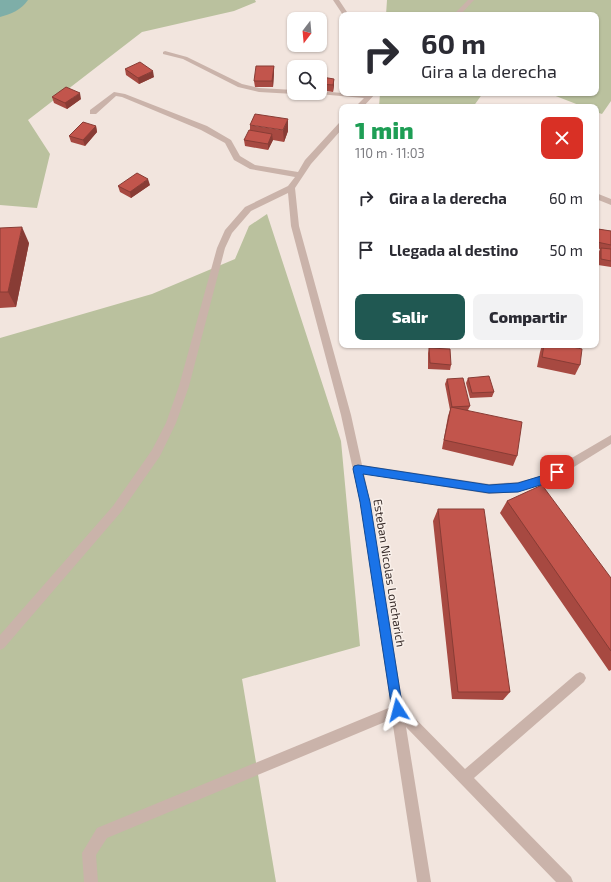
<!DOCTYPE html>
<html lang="es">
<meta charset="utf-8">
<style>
:root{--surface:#fff;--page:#f2f2f3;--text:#2b2b33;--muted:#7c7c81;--accent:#205852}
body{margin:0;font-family:"Exo 2",sans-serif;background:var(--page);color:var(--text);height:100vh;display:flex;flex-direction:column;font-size:15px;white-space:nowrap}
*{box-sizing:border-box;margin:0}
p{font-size:13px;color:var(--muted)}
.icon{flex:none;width:22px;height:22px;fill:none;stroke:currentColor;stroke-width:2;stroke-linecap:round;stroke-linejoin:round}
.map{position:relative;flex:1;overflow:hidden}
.side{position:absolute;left:339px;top:104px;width:260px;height:244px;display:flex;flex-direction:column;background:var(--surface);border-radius:8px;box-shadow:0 1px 3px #0004}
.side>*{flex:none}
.banner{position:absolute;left:339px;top:12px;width:260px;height:84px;border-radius:8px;box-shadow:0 1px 3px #0004;background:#fff;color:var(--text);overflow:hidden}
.needle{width:26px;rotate:196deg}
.tools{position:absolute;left:287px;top:12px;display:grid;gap:8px}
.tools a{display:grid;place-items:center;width:40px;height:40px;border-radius:8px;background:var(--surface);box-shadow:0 1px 3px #0004;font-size:20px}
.pin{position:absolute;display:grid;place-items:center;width:34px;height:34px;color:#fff;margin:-17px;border-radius:8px;box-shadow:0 2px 6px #0006}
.me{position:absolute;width:44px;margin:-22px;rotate:351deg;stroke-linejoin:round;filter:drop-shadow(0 0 3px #0008)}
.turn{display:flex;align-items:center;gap:14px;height:84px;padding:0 16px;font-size:18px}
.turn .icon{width:52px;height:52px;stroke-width:2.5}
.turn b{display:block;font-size:28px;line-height:34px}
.round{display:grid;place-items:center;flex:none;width:42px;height:42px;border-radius:8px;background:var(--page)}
.headline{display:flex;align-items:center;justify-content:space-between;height:68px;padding:0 16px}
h1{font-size:24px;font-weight:800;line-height:30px;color:#1e9e55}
.primary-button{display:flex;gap:8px;margin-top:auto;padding:8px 16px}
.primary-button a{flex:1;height:46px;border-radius:8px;background:var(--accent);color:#fff;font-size:16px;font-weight:800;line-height:46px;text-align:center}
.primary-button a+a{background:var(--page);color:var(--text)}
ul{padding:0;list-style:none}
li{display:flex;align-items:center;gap:12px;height:52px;padding:0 16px}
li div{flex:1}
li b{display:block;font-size:15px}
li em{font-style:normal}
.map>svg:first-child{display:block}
.green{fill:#bac19e}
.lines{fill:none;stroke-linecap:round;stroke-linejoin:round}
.river{fill:#7eaea8;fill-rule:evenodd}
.minor{fill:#cab3aa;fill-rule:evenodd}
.wall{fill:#a74941}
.shaded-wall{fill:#883c35}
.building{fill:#c2554c;stroke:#883c35}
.route{fill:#1a73e8;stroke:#114b97}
.labels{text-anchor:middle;stroke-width:3;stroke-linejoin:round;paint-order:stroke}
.street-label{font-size:12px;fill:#372b29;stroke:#f9f0ea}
</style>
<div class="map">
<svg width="611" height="882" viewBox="0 0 611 882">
<rect width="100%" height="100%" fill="#f2e5de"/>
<!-- green -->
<path class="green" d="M 0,0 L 255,0 L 256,2 L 234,11 L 142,32 L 28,120 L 50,154 L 37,208 L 0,205 Z
M 387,0 L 611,0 L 611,101 L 602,114 L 596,112 L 596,107 L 584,107 L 548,93 L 596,93 L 596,15 L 386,15 Z
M 380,93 L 483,93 L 473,107 L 379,107 Z
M 267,214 L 341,441 L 360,646 L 242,679 L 276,882 L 0,882 L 0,338 L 152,294 L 235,259 L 249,226 Z"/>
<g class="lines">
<!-- river -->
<path class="river" d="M 0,0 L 28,0 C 21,10 11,14 0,17 Z"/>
<!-- minor -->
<path class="minor" d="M 333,0 L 339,0 L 349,15 L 343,15 Z
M 468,0 L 474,0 L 460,15 L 453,15 Z
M 165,51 L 187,57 L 242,84 L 259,88 L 294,90 L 294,93 L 297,93 L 294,94 L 259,92 L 238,87 L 183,59 L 163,54 L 163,52 Z
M 320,91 L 342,93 L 376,93 L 363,107 L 355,107 L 364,98 L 318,94 L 317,93 L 320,93 Z
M 114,92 L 125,94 L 207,126 L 231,140 L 240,156 L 255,165 L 298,172 L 305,160 L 339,123 L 342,123 L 342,129 L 311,164 L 295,188 L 299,226 L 351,415 L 362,465 L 489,484 L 518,482 L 541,476 L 611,435 L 611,444 L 548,483 L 518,492 L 489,494 L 364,474 L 370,502 L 403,706 L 465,769 L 576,674 L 580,672 L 584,674 L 586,678 L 584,682 L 474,778 L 571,877 L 573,882 L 556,882 L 406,727 L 431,882 L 417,882 L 392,719 L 107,838 L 96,855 L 98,882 L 84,882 L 82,853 L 97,828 L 391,707 L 360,502 L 341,415 L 291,226 L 288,193 L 251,211 L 232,233 L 225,248 L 189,386 L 176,423 L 160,456 L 121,512 L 4,648 L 0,650 L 0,635 L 113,506 L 152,450 L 166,423 L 179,386 L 217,248 L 225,230 L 245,207 L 288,186 L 295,177 L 250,169 L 234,160 L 225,143 L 201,130 L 122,97 L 116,96 L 96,114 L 90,114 L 90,110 Z
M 596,193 L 611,199 L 611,205 L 596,199 Z"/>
</g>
<!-- wall -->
<path class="wall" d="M 274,66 L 274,73 L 273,87 L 255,87 L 254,81 Z
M 125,69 L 154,77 L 139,84 L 126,75 Z
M 334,79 L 334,85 L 333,92 L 320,90 L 320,84 Z
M 52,97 L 81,99 L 67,109 L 54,103 Z
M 250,125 L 288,131 L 284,142 L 273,140 L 268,150 L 245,146 L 244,140 L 250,131 Z
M 96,126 L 97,132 L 85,146 L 71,142 L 69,136 Z
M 150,185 L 131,198 L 120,192 L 118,186 Z
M 0,228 L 29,243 L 16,307 L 0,308 Z
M 598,229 L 611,231 L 611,267 L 598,265 L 598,254 L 600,249 L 596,248 L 596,233 Z
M 542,345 L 563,345 L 580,365 L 575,375 L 537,367 L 540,352 Z
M 429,348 L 451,365 L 450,370 L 428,369 L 428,353 Z
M 468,378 L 494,392 L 492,397 L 470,398 L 466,383 Z
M 447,379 L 470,406 L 468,410 L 517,456 L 513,466 L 442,449 L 448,416 L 450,410 L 445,384 Z
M 507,501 L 611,578 L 611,670 L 609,671 L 500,513 Z
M 438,509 L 510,692 L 503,700 L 452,699 L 433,521 Z"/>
<!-- shaded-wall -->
<path class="shaded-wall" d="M 274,66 L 274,73 L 273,87 L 272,81 Z
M 153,71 L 154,77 L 139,84 L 138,78 Z
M 334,79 L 334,85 L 333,92 L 333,85 Z
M 80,93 L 81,99 L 67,109 L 65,103 Z
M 288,119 L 288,131 L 284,142 L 283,130 Z
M 96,126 L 97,132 L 85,146 L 83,140 Z
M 272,134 L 273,140 L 268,150 L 268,144 Z
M 148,179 L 150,185 L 131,198 L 130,192 Z
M 22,227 L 29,243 L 16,307 L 8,292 Z"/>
<!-- building -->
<path class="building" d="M 140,62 L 153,71 L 138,78 L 125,69 Z
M 256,66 L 274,66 L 272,81 L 254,81 Z
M 322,77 L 334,79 L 333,85 L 320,84 Z
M 66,87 L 80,93 L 65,103 L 52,97 Z
M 255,114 L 288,119 L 283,130 L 250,125 Z
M 83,122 L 96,126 L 83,140 L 69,136 Z
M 249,130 L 272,134 L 268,144 L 244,140 Z
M 137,173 L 148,179 L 130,192 L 118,186 Z
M 22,227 L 8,292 L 0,292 L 0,228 Z
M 598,229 L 611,231 L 611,245 L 597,242 Z
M 601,248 L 611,249 L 611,261 L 601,259 Z
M 544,345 L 563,345 L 582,349 L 580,365 L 542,357 Z
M 429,348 L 450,349 L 451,365 L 430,363 Z
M 489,376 L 494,392 L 472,393 L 468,378 Z
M 463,378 L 470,406 L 452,407 L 447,379 Z
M 451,407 L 522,422 L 517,456 L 444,440 Z
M 542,485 L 611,578 L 611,651 L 507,501 Z
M 438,509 L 484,509 L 510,692 L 458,692 Z"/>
<!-- route -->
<path class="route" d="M 358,465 L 489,485 L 518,483 L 541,476 L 557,467 L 560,469 L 562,472 L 560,474 L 547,483 L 518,492 L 489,493 L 363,474 L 370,502 L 403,710 L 402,714 L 398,716 L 394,714 L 392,710 L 360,502 L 353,469 L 354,466 Z"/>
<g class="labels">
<!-- street labels -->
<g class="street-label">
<text transform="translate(389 573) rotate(81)" y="4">Esteban Nicolas Loncharich</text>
</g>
</g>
</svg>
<div class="tools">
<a><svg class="needle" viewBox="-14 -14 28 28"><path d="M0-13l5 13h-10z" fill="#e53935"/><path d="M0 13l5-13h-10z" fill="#7c7c81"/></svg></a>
<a><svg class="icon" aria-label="search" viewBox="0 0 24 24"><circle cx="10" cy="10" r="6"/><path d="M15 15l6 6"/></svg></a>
</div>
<div class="pin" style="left:557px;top:472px;background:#d93025"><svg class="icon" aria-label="arrive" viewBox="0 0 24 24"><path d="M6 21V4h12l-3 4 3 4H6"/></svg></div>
<svg class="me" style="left:398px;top:710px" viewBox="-20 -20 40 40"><path d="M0-17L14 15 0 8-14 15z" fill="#1a73e8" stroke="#fff" stroke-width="4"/></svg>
<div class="banner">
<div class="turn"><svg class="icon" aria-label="right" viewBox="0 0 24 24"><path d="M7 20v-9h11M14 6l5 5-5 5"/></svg><div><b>60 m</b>Gira a la derecha</div></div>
</div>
<section class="side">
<div class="headline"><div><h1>1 min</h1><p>110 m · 11:03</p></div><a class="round" style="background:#d93025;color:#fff"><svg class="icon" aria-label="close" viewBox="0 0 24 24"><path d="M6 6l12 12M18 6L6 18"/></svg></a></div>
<ul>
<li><svg class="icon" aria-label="right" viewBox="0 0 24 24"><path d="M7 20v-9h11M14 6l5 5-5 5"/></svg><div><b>Gira a la derecha</b></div><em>60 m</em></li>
<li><svg class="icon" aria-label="arrive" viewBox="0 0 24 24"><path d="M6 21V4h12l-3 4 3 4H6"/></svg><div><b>Llegada al destino</b></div><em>50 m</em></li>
</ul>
<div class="primary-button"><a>Salir</a><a>Compartir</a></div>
</section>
</div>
